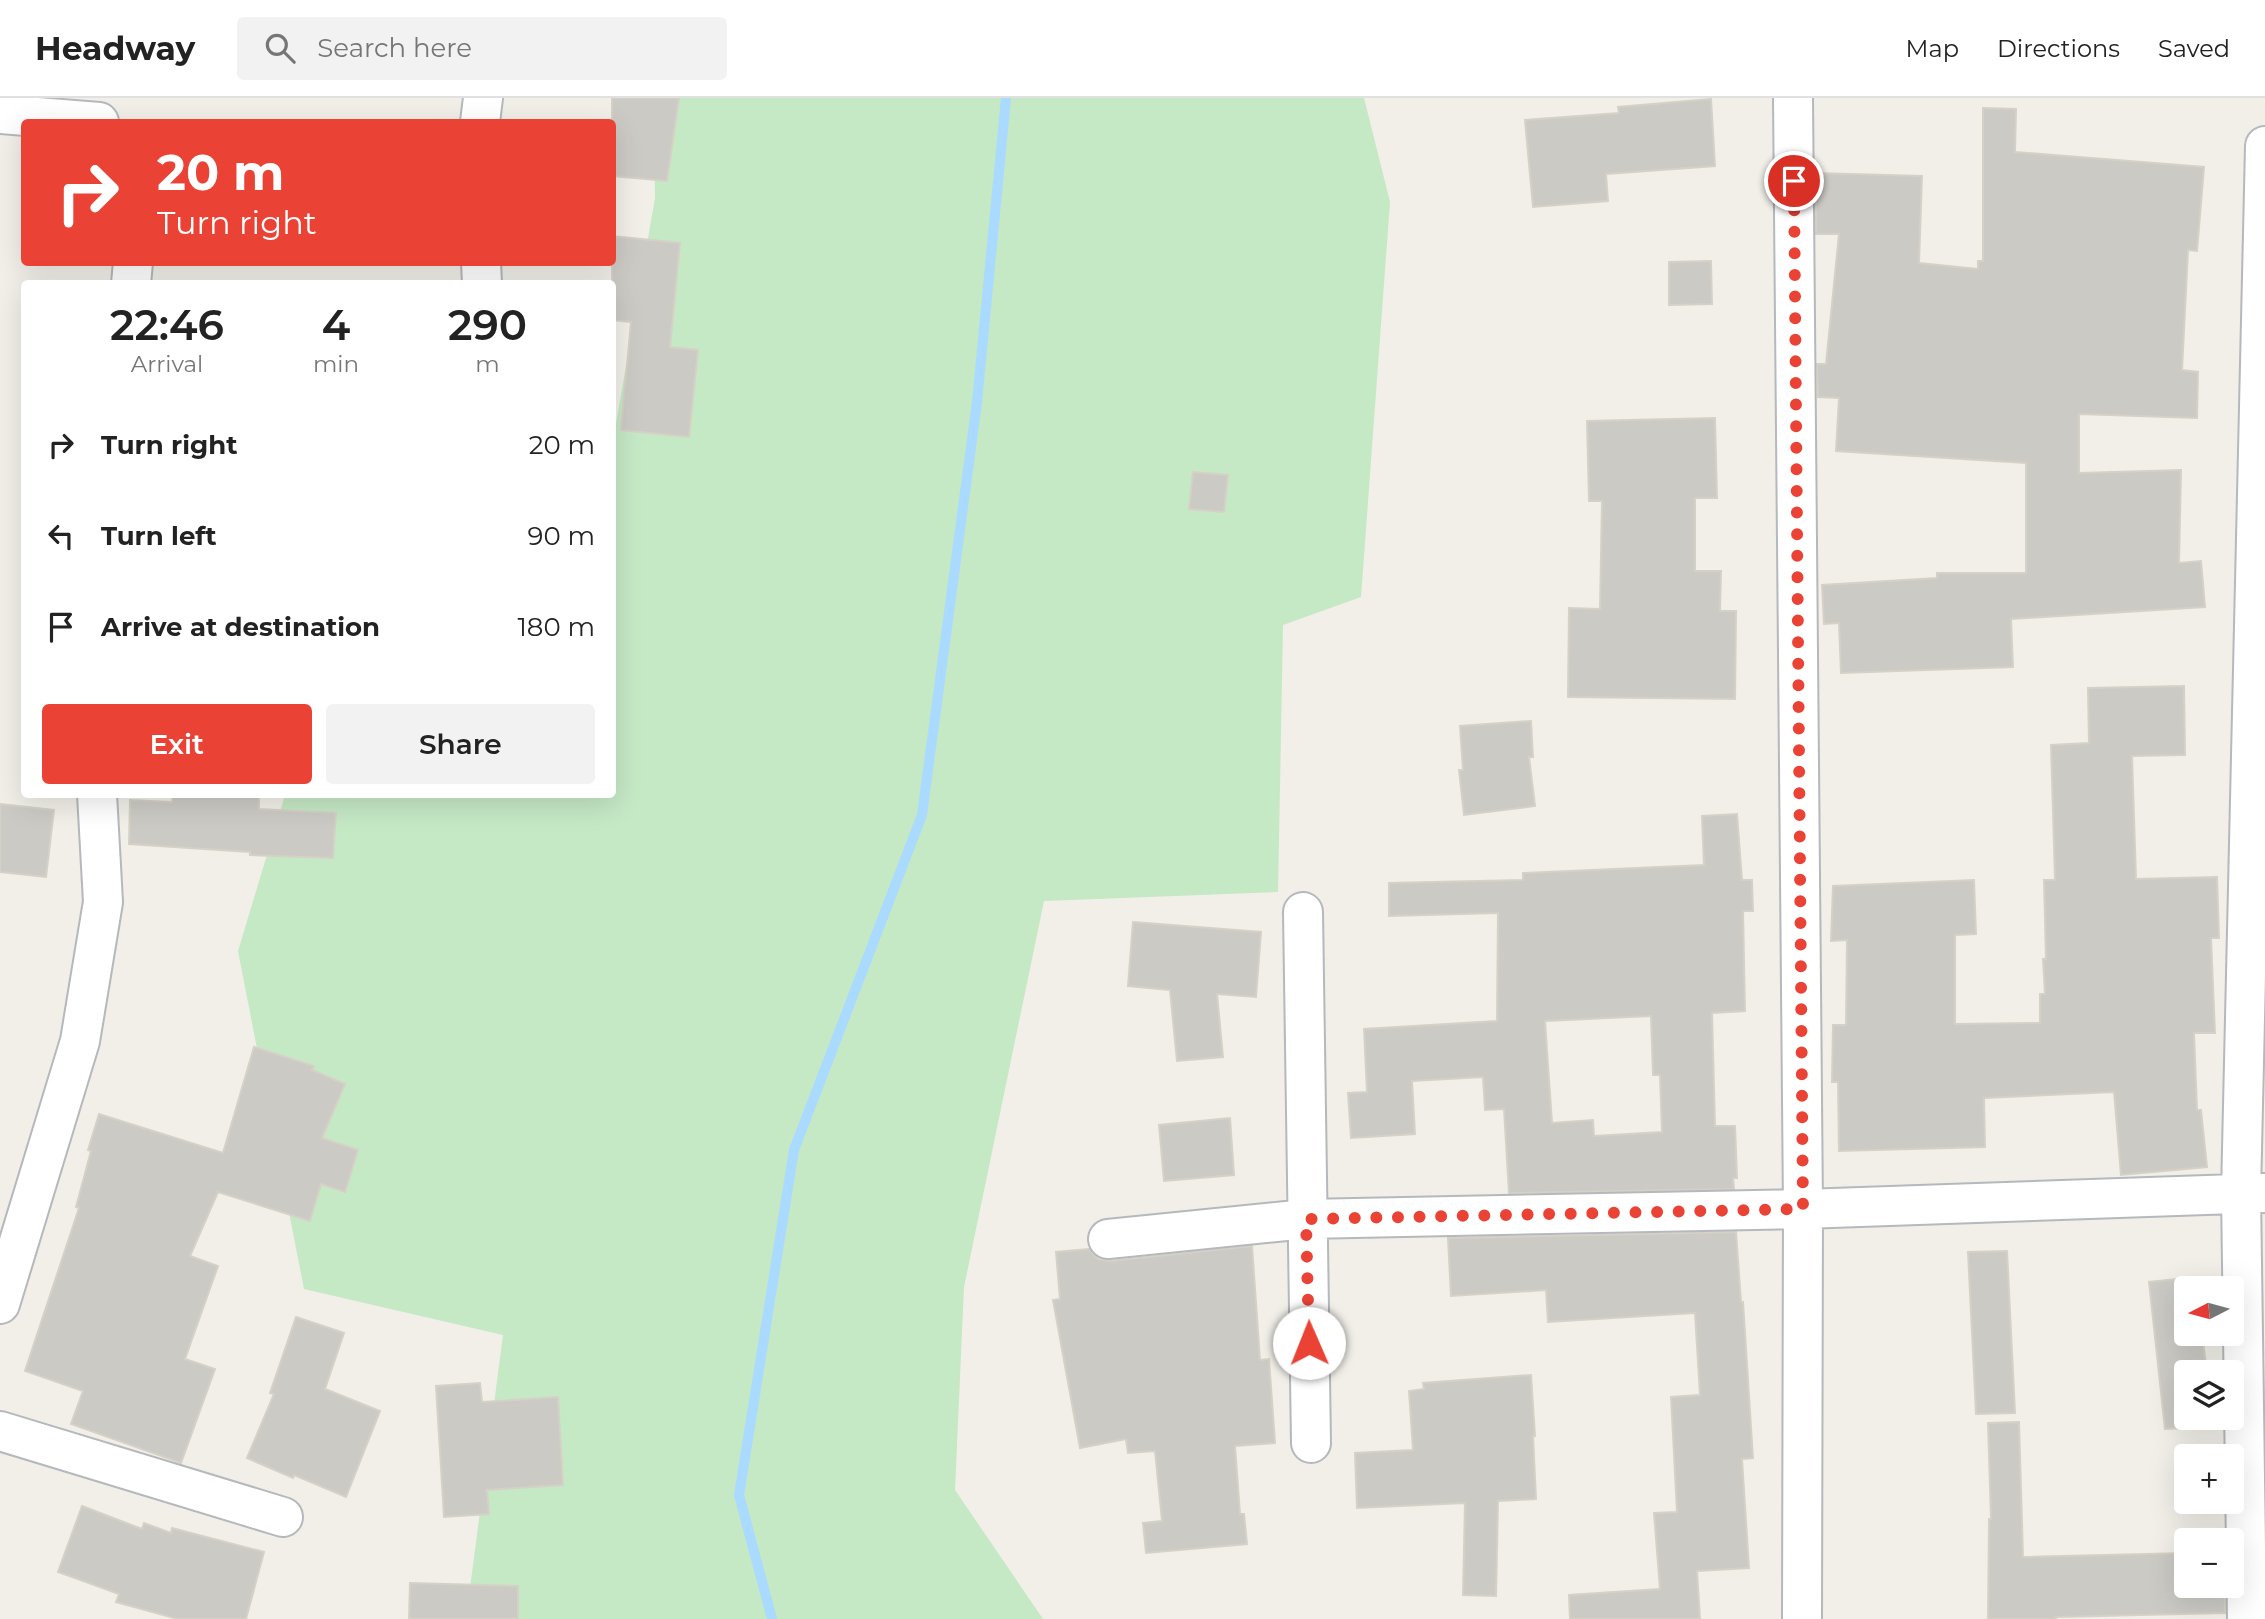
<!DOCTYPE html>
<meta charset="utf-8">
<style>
:root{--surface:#fff;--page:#f2f2f2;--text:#222;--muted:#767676;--line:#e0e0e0;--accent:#ea4335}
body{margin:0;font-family:Montserrat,sans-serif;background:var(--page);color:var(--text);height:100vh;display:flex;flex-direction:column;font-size:26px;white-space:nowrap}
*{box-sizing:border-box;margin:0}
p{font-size:23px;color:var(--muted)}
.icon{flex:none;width:38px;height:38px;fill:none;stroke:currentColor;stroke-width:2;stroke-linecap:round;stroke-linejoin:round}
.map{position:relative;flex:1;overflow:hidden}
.panel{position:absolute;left:21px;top:182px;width:595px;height:518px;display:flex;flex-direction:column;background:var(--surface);border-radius:7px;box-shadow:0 7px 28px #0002}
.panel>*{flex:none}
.guide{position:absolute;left:21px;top:21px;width:595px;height:147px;border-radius:7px;box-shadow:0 7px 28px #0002;background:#ea4335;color:#fff;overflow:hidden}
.needle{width:46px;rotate:264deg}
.fabs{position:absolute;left:2174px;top:1178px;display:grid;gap:14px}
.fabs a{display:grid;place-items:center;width:70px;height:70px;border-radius:7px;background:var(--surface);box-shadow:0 7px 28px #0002;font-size:35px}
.pin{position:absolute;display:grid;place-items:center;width:60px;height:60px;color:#fff;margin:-30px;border:4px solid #fff;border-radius:50%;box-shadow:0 2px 7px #0007}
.me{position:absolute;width:77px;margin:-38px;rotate:359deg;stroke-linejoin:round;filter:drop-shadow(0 0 5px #0008)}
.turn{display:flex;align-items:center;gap:24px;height:147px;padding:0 21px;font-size:32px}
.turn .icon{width:91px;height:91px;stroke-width:2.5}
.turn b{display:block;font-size:49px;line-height:60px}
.eta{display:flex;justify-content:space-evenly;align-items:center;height:119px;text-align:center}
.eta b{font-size:42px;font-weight:600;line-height:49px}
.primary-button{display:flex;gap:14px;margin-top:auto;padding:14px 21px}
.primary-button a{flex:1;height:80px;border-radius:7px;background:var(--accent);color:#fff;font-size:28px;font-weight:600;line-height:80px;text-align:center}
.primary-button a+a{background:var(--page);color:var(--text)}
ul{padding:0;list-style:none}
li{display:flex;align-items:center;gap:21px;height:91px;padding:0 21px}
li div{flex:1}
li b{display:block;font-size:26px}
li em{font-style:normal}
header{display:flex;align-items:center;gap:42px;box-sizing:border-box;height:98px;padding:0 35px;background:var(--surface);border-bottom:2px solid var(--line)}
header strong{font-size:33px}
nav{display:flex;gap:38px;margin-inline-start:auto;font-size:24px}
.search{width:490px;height:63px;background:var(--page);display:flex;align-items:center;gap:18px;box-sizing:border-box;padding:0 24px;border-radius:7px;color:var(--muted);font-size:26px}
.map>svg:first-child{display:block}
.green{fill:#c5e8c5}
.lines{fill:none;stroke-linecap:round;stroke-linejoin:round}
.stream{stroke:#aadaff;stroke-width:10}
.building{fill:#cccac5;stroke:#d6d1c6;stroke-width:2;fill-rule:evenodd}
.minor-casing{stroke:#b5b8bc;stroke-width:42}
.minor{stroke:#fff;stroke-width:38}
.route{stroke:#ea4335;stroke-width:12;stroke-dasharray:0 21.6}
</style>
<header>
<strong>Headway</strong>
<div class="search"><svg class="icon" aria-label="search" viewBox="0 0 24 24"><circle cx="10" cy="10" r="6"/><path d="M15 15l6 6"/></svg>Search here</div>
<nav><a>Map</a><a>Directions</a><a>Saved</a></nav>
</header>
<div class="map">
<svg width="2265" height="1521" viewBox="0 0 2265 1521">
<rect width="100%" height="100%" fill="#f1efe8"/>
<!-- green -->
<path class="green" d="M 654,0 L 1364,0 L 1390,104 L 1361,499 L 1283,527 L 1278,794 L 1044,803 L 964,1189 L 955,1392 L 1043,1521 L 466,1521 L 503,1237 L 304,1191 L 238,853 L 285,697 L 612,696 L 613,343 L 655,100 Z"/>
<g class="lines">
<!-- stream -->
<path class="stream" d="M 772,1521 L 739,1397 L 794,1052 L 922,717 L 977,304 L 1006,0"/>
</g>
<!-- building -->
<path class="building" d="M 612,0 L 679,0 L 667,83 L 612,78 Z
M 1711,1 L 1715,68 L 1606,76 L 1608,103 L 1533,109 L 1525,22 L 1619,15 L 1618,9 Z
M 1983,10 L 2016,11 L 2015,54 L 2204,69 L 2197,153 L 2188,152 L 2182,272 L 2198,274 L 2197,320 L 2079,316 L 2079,375 L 2181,372 L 2179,465 L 2201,463 L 2205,509 L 2011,521 L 2013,569 L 1841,575 L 1839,525 L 1824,526 L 1822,487 L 1937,480 L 1937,475 L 2026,475 L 2026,365 L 1836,353 L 1839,300 L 1818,299 L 1817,266 L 1826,266 L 1839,136 L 1816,136 L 1816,75 L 1922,78 L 1919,165 L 1978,171 L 1978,163 L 1983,163 Z
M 612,138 L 680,145 L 670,249 L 698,252 L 689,339 L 621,332 L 631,224 L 612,222 Z
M 1711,163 L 1712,206 L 1669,207 L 1669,164 Z
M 1715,320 L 1717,400 L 1695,400 L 1695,473 L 1721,473 L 1720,513 L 1736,513 L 1735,601 L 1568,599 L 1569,510 L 1600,511 L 1602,403 L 1589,403 L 1587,323 Z
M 1193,374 L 1228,377 L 1224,414 L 1189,411 Z
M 2184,588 L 2185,657 L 2132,658 L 2136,781 L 2217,779 L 2219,840 L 2211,840 L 2215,935 L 2194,935 L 2197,1012 L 2201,1012 L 2207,1069 L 2121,1077 L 2114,994 L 1984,1000 L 1985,1049 L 1839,1053 L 1838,984 L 1832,984 L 1833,927 L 1846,927 L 1847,842 L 1831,843 L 1833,788 L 1974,782 L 1976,836 L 1955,837 L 1955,926 L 2040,925 L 2040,896 L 2045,896 L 2043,861 L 2046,861 L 2044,782 L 2055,782 L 2051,647 L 2089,645 L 2088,590 Z
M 1531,623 L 1533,659 L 1529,659 L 1535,708 L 1464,717 L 1459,672 L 1463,672 L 1460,628 Z
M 173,696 L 259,696 L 259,711 L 336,715 L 333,760 L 250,757 L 250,754 L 129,746 L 130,702 L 172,704 Z
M 0,706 L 54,712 L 46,779 L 0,774 Z
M 1737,716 L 1742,782 L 1752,782 L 1753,813 L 1743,813 L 1745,913 L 1712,915 L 1715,1028 L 1735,1028 L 1737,1080 L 1733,1080 L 1734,1091 L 1509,1095 L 1504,1011 L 1485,1012 L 1483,979 L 1412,983 L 1415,1036 L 1351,1040 L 1348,995 L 1367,994 L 1364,931 L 1497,923 L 1498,815 L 1389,818 L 1389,785 L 1523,782 L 1523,775 L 1704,767 L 1702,718 ZM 1651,918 L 1653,977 L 1660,977 L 1662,1034 L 1594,1038 L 1593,1022 L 1552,1025 L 1545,923 Z
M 1133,824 L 1261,834 L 1256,899 L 1217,896 L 1223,959 L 1177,963 L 1170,892 L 1128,888 Z
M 254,949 L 314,968 L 312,972 L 345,986 L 322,1040 L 358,1052 L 345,1094 L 321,1086 L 310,1123 L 218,1094 L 190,1158 L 218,1168 L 185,1261 L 215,1271 L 181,1365 L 71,1326 L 83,1293 L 25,1273 L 79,1110 L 76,1109 L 91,1053 L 88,1052 L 99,1016 L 223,1055 Z
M 1230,1020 L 1234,1077 L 1164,1083 L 1159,1027 Z
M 1736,1134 L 1741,1204 L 1743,1204 L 1753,1360 L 1742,1361 L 1749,1470 L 1697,1473 L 1700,1521 L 1570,1521 L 1569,1497 L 1660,1491 L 1654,1415 L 1677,1414 L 1671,1299 L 1700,1297 L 1695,1215 L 1548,1224 L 1546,1192 L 1451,1198 L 1448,1140 Z
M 1252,1148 L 1260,1262 L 1269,1261 L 1275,1345 L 1235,1348 L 1240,1416 L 1244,1416 L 1247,1446 L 1146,1455 L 1143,1425 L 1162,1423 L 1155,1353 L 1128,1355 L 1126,1341 L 1080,1350 L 1053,1202 L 1060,1201 L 1056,1154 L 1089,1151 L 1098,1161 L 1110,1163 Z
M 2007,1153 L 2015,1315 L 1976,1316 L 1968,1154 Z
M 2196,1179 L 2197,1190 L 2186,1190 L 2186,1236 L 2202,1236 L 2207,1274 L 2186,1274 L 2186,1330 L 2165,1331 L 2149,1184 Z
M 296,1219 L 344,1235 L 325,1291 L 380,1313 L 346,1399 L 294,1377 L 293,1380 L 247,1360 L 274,1296 L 270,1295 Z
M 1531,1277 L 1535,1338 L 1533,1338 L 1536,1401 L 1498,1403 L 1496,1498 L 1463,1497 L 1465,1405 L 1357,1410 L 1355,1355 L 1413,1352 L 1409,1293 L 1424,1291 L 1423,1285 Z
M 480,1285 L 482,1304 L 558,1299 L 563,1387 L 487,1392 L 489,1416 L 444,1419 L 436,1288 Z
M 2019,1324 L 2023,1459 L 2186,1455 L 2186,1488 L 2225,1488 L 2225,1515 L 2056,1519 L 2056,1521 L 1988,1521 L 1989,1421 L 1991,1421 L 1988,1325 Z
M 82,1408 L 142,1431 L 144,1425 L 171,1435 L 172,1430 L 264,1454 L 246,1521 L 178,1521 L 116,1504 L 119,1496 L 58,1474 Z
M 410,1485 L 518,1488 L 518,1521 L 409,1521 Z"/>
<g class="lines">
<!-- minor casing -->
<g class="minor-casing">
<path id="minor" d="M 1793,0 L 1803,1111 L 1802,1521
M 0,16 L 99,24
M 480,24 L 483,0
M 481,164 L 482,186
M 131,186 L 133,164
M 1303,814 L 1311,1345
M 1108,1141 L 1306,1121 L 1803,1111 L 2265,1095
M 0,1206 L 80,943 L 103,804 L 97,696
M 0,1333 L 283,1419
M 2247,1521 L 2241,1095 L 2265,48"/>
</g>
<!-- minor -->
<use href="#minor" class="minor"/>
</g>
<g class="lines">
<!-- route -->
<path class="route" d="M 1309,1245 L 1306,1121 L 1803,1111 L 1794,83"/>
</g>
</svg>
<div class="fabs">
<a><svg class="needle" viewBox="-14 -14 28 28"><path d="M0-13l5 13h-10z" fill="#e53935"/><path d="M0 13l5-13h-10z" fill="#767676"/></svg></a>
<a><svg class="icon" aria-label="layers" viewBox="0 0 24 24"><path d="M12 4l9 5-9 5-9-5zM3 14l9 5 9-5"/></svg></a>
<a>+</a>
<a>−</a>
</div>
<div class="pin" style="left:1794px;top:83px;background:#d93025"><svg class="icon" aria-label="arrive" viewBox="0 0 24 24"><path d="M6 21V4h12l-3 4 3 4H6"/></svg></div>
<svg class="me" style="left:1309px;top:1245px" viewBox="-20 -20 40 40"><circle r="19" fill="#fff"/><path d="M0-13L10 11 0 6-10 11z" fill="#ea4335"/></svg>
<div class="guide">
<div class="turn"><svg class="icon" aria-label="right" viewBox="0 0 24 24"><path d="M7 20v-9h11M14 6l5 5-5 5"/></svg><div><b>20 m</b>Turn right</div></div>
</div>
<section class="panel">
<div class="eta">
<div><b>22:46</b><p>Arrival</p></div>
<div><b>4</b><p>min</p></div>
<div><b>290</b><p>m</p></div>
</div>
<ul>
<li><svg class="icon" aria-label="right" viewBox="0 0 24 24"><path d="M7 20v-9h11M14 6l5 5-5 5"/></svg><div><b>Turn right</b></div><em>20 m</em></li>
<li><svg class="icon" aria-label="left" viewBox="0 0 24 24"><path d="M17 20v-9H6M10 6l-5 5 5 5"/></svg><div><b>Turn left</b></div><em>90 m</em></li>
<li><svg class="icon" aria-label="arrive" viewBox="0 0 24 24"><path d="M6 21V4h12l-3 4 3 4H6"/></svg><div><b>Arrive at destination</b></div><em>180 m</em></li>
</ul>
<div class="primary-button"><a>Exit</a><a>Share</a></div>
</section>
</div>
